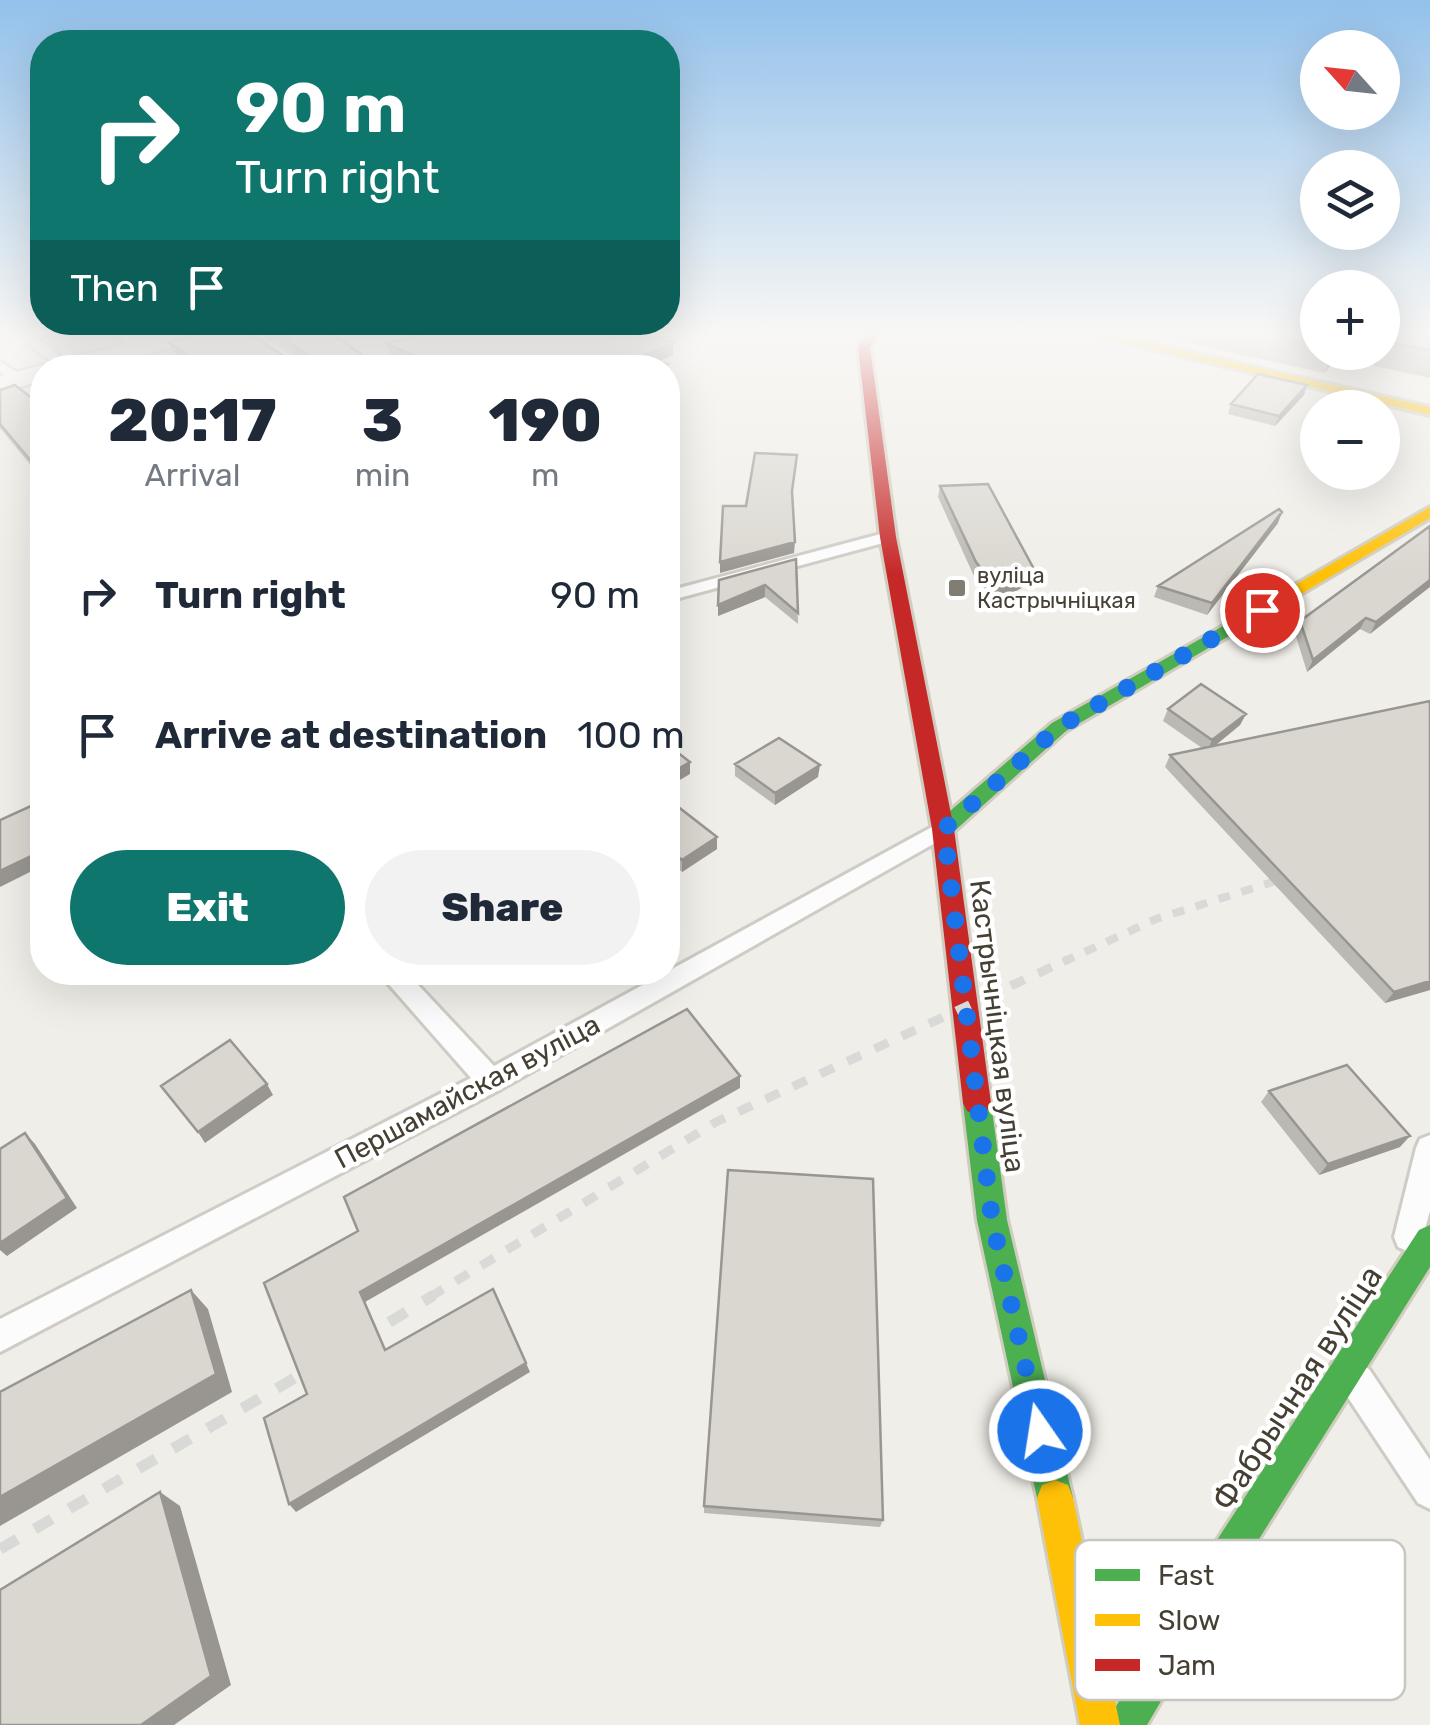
<!DOCTYPE html>
<meta charset="utf-8">
<style>
:root{--surface:#fff;--page:#f2f2f3;--text:#1f2937;--muted:#747a83;--accent:#0f766e}
body{margin:0;font-family:Rubik,sans-serif;background:var(--page);color:var(--text);height:100vh;display:flex;flex-direction:column;font-size:38px;white-space:nowrap}
*{box-sizing:border-box;margin:0}
p{font-size:32px;color:var(--muted)}
.icon{flex:none;width:55px;height:55px;fill:none;stroke:currentColor;stroke-width:2;stroke-linecap:round;stroke-linejoin:round}
.map{position:relative;flex:1;overflow:hidden}
.sheet{position:absolute;left:30px;top:355px;width:650px;height:630px;display:flex;flex-direction:column;background:var(--surface);border-radius:40px;box-shadow:0 10px 40px #0002}
.sheet>*{flex:none}
.guide{position:absolute;left:30px;top:30px;width:650px;height:305px;border-radius:40px;box-shadow:0 10px 40px #0002;background:#0f766e;color:#fff;overflow:hidden}
.needle{width:65px;rotate:297deg}
.tools{position:absolute;left:1300px;top:30px;display:grid;gap:20px}
.tools a{display:grid;place-items:center;width:100px;height:100px;border-radius:50%;background:var(--surface);box-shadow:0 10px 40px #0002;font-size:50px}
.pin{position:absolute;display:grid;place-items:center;width:85px;height:85px;color:#fff;margin:-42px;border:5px solid #fff;border-radius:50%;box-shadow:0 2px 10px #0007}
.me{position:absolute;width:110px;margin:-55px;rotate:347deg;stroke-linejoin:round;filter:drop-shadow(0 0 8px #0008)}
.turn{display:flex;align-items:center;gap:35px;height:210px;padding:0 40px;font-size:45px}
.turn .icon{width:130px;height:130px;stroke-width:2.5}
.turn b{display:block;font-size:70px;line-height:85px}
.then{display:flex;align-items:center;height:95px;padding:0 40px;background:#0003;gap:20px;font-size:38px}
.eta{display:flex;justify-content:space-evenly;align-items:center;height:170px;text-align:center}
.eta b{font-size:60px;font-weight:800;line-height:70px}
.cta{display:flex;gap:20px;margin-top:auto;padding:20px 40px}
.cta a{flex:1;height:115px;border-radius:60px;background:var(--accent);color:#fff;font-size:40px;font-weight:800;line-height:115px;text-align:center}
.cta a+a{background:var(--page);color:var(--text)}
ul{padding:0;list-style:none}
li{display:flex;align-items:center;gap:30px;height:140px;padding:0 40px}
li div{flex:1}
li b{display:block;font-size:38px}
li em{font-style:normal}
.map>svg:first-child{display:block}
.lines{fill:none;stroke-linecap:round;stroke-linejoin:round}
.lane-casing{stroke:#ceccc5;stroke-width:6}
.street-casing{stroke:#ceccc5;stroke-width:4}
.fast-casing{stroke:#d0ccbe;stroke-width:6}
.slow-casing{stroke:#d0ccbe;stroke-width:6}
.jam-casing{stroke:#d0ccbe;stroke-width:6}
.lane{fill:#fdfcfc;fill-rule:evenodd}
.street{fill:#fdfcfc;fill-rule:evenodd}
.fast{fill:#4caf50;fill-rule:evenodd}
.slow{fill:#ffc107;fill-rule:evenodd}
.jam{fill:#c62828;fill-rule:evenodd}
.rail-far2{stroke:#d9d9d8;stroke-width:8;stroke-dasharray:12 12;stroke-linecap:butt}
.rail-far1{stroke:#d9d9d8;stroke-width:9;stroke-dasharray:15 15;stroke-linecap:butt}
.rail{stroke:#d9d9d8;stroke-width:11;stroke-dasharray:20 20;stroke-linecap:butt}
.wall{fill:#bbb9b3}
.shaded-wall{fill:#999692}
.building{fill:#dad7d0;stroke:#999692;stroke-width:2.5}
.route{stroke:#1a73e8;stroke-width:18;stroke-dasharray:0 32.4}
.poi-dot{fill:#827d73;stroke:#fff;stroke-width:4}
.labels{text-anchor:middle;stroke-width:9;stroke-linejoin:round;paint-order:stroke}
.far-poi-label{font-size:22px;fill:#464034;stroke:#fff;text-anchor:start}
.street-label{font-size:28px;fill:#464034;stroke:#fff}
.near-street-label{font-size:32px;fill:#464034;stroke:#fff}
.key{fill:#fff;stroke:#c8c6c2;stroke-width:2.5}
.key-label{font-size:28px;fill:#464034}
</style>
<div class="map">
<svg width="1430" height="1725" viewBox="0 0 1430 1725">
<rect width="100%" height="100%" fill="#f0eee8"/>
<g class="lines">
<!-- lane casing -->
<g class="lane-casing">
<path id="lane" d="M 114,333 L 127,333 L 143,349 L 133,352 Z
M 245,333 L 259,333 L 311,368 L 296,368 Z
M 31,340 L 39,340 L 73,366 L 61,368 L 31,346 Z
M 0,362 L 23,376 L 23,382 L 15,382 L 0,372 Z
M 888,532 L 894,534 L 894,540 L 668,601 L 668,591 Z
M 943,821 L 951,824 L 954,829 L 951,834 L 501,1089 L 0,1352 L 0,1319 L 471,1078 L 378,972 L 406,972 L 494,1066 Z
M 1430,1135 L 1430,1211 L 1420,1247 L 1409,1252 L 1398,1247 L 1394,1237 L 1416,1148 L 1420,1139 Z
M 1357,1364 L 1369,1369 L 1430,1460 L 1430,1509 L 1418,1503 L 1345,1393 L 1340,1381 L 1345,1369 Z"/>
</g>
<!-- street casing -->
<g class="street-casing">
<path id="street" d="M 169,333 L 210,333 L 207,338 L 95,368 L 42,368 L 42,381 L 0,392 L 0,376 L 42,365 L 50,367 L 53,362 Z"/>
</g>
<!-- fast casing -->
<g class="fast-casing">
<path id="fast" d="M 1283,592 L 1292,597 L 1289,601 L 1066,731 L 951,834 L 935,834 L 932,829 L 935,824 L 1052,723 Z
M 977,1091 L 987,1095 L 991,1103 L 1007,1220 L 1073,1498 L 1068,1511 L 1055,1516 L 1042,1511 L 1037,1498 L 977,1220 L 963,1103 L 967,1095 Z
M 1430,1225 L 1430,1267 L 1215,1609 L 1147,1725 L 1105,1725 L 1189,1583 L 1419,1230 Z"/>
</g>
<!-- slow casing -->
<g class="slow-casing">
<path id="slow" d="M 1084,333 L 1105,333 L 1430,407 L 1430,415 Z
M 1430,507 L 1430,518 L 1289,601 L 1277,601 L 1274,597 Z
M 1055,1480 L 1068,1485 L 1073,1498 L 1120,1725 L 1080,1725 L 1037,1498 L 1042,1485 Z"/>
</g>
<!-- jam casing -->
<g class="jam-casing">
<path id="jam" d="M 868,333 L 880,333 L 870,347 L 896,537 L 954,829 L 991,1103 L 987,1111 L 977,1115 L 967,1111 L 963,1103 L 932,829 L 880,537 L 858,347 Z"/>
</g>
<!-- lane -->
<use href="#lane" class="lane"/>
<!-- street -->
<use href="#street" class="street"/>
<!-- fast -->
<use href="#fast" class="fast"/>
<!-- slow -->
<use href="#slow" class="slow"/>
<!-- jam -->
<use href="#jam" class="jam"/>
<!-- rail-far2 -->
<path class="rail-far2" d="M 1063,962 L 1156,919 L 1301,873"/>
<!-- rail-far1 -->
<path class="rail-far1" d="M 430,1297 L 716,1122 L 1069,959"/>
<!-- rail -->
<path class="rail" d="M 355,1343 L 434,1295
M 0,1549 L 324,1361"/>
</g>
<!-- wall -->
<path class="wall" d="M 265,333 L 335,333 L 335,335 L 369,360 L 371,368 L 195,368 L 172,351 L 168,342 L 291,361 L 307,362 Z
M 1183,333 L 1318,333 L 1318,352 L 1382,352 L 1382,333 L 1430,333 L 1430,378 L 1338,358 L 1324,373 L 1180,341 Z
M 673,343 L 673,355 L 658,361 L 668,364 L 669,376 L 668,368 L 418,368 L 390,356 L 387,344 Z
M 1307,385 L 1304,395 L 1275,426 L 1228,414 L 1231,404 Z
M 0,390 L 42,406 L 42,479 L 0,428 Z
M 940,486 L 1032,582 L 1016,591 L 990,595 L 973,574 L 938,497 Z
M 1278,523 L 1207,615 L 1154,597 L 1158,586 Z
M 1430,526 L 1370,634 L 1360,629 L 1307,672 L 1295,633 L 1300,621 Z
M 796,559 L 798,624 L 765,597 L 718,616 Z
M 1168,709 L 1246,714 L 1240,725 L 1215,746 L 1430,990 L 1385,1003 L 1165,767 L 1170,755 L 1202,748 L 1163,721 Z
M 735,764 L 818,777 L 775,805 L 735,776 Z
M 668,799 L 717,849 L 682,872 L 668,860 Z
M 1269,1091 L 1400,1147 L 1319,1175 L 1261,1102 Z
M 704,1506 L 883,1520 L 880,1527 L 704,1513 Z"/>
<!-- shaded-wall -->
<path class="shaded-wall" d="M 673,343 L 673,355 L 645,368 L 643,356 Z
M 1332,352 L 1340,352 L 1338,358 L 1324,373 Z
M 369,360 L 371,368 L 344,368 Z
M 1307,385 L 1304,395 L 1275,426 L 1279,416 Z
M 1282,512 L 1278,523 L 1207,615 L 1212,603 Z
M 795,542 L 794,553 L 720,573 L 720,562 Z
M 1035,571 L 1032,582 L 1016,591 L 990,595 L 992,583 Z
M 1430,580 L 1430,587 L 1370,634 L 1376,622 Z
M 765,585 L 765,597 L 718,616 L 718,605 Z
M 1366,618 L 1360,629 L 1307,672 L 1313,660 Z
M 1246,714 L 1240,725 L 1207,752 L 1212,740 Z
M 690,762 L 690,774 L 668,787 L 668,775 Z
M 820,765 L 818,777 L 775,805 L 775,793 Z
M 717,837 L 717,849 L 682,872 L 682,860 Z
M 42,851 L 42,866 L 0,887 L 0,871 Z
M 1430,981 L 1430,990 L 1385,1003 L 1394,992 Z
M 740,1076 L 740,1088 L 365,1302 L 391,1359 L 360,1292 Z
M 267,1084 L 273,1095 L 205,1143 L 198,1132 Z
M 25,1133 L 35,1144 L 77,1208 L 7,1256 L 0,1250 L 0,1243 Z
M 1410,1136 L 1400,1147 L 1319,1175 L 1328,1164 Z
M 191,1290 L 208,1309 L 232,1392 L 0,1526 L 0,1497 Z
M 526,1363 L 530,1372 L 296,1512 L 289,1504 Z
M 160,1492 L 180,1506 L 231,1685 L 174,1725 L 141,1725 Z"/>
<!-- building -->
<path class="building" d="M 202,333 L 249,333 L 291,361 L 308,362 L 312,358 L 276,333 L 332,333 L 369,360 L 344,368 L 207,368 L 168,342 Z
M 422,333 L 641,333 L 673,343 L 643,356 L 668,364 L 661,368 L 444,368 L 387,344 Z
M 1263,333 L 1318,333 L 1318,345 Z
M 1382,333 L 1430,333 L 1430,350 L 1382,341 Z
M 1258,374 L 1307,385 L 1279,416 L 1231,404 Z
M 15,385 L 42,406 L 42,474 L 0,424 L 0,390 Z
M 755,453 L 797,455 L 792,491 L 795,542 L 720,562 L 723,506 L 746,506 Z
M 988,484 L 1035,571 L 1019,580 L 992,583 L 976,562 L 940,486 Z
M 1279,509 L 1282,512 L 1212,603 L 1158,586 Z
M 1430,526 L 1430,580 L 1376,622 L 1366,618 L 1313,660 L 1300,621 Z
M 796,559 L 798,613 L 765,585 L 718,605 L 719,580 Z
M 1201,684 L 1246,714 L 1212,740 L 1168,709 Z
M 1430,701 L 1430,981 L 1394,992 L 1170,755 Z
M 779,738 L 820,765 L 775,793 L 735,764 Z
M 668,745 L 690,762 L 668,775 Z
M 668,799 L 717,837 L 682,860 L 668,849 Z
M 42,801 L 42,851 L 0,871 L 0,820 Z
M 687,1009 L 740,1076 L 360,1292 L 385,1350 L 493,1289 L 526,1363 L 289,1504 L 264,1418 L 307,1394 L 264,1283 L 358,1231 L 344,1197 Z
M 230,1040 L 267,1084 L 198,1132 L 161,1086 Z
M 1347,1065 L 1410,1136 L 1328,1164 L 1269,1091 Z
M 25,1133 L 67,1198 L 0,1243 L 0,1149 Z
M 728,1170 L 873,1179 L 883,1520 L 704,1506 Z
M 191,1290 L 216,1374 L 0,1497 L 0,1392 Z
M 160,1492 L 211,1676 L 141,1725 L 0,1725 L 0,1590 Z"/>
<!-- sky -->
<linearGradient id="sky" x2="0" y2="1"><stop stop-color="#93c1eb"/><stop offset="0.58" stop-color="#f8f7f5"/><stop offset="1" stop-color="#f8f7f5" stop-opacity="0"/></linearGradient>
<rect width="1430" height="574" fill="url(#sky)"/>
<g class="lines">
<!-- route -->
<path class="route" d="M 1040,1431 L 992,1220 L 944,829 L 1059,727 L 1262,610"/>
</g>
<!-- markers -->
<rect class="poi-dot" x="947" y="578" width="20" height="20" rx="5"/>
<g class="labels">
<!-- far-poi labels -->
<g class="far-poi-label">
<text x="977" y="583">вуліца<tspan x="977" dy="25">Кастрычніцкая</tspan></text>
</g>
<!-- street labels -->
<g class="street-label">
<text transform="translate(998 1026) rotate(83)" y="10">Кастрычніцкая вуліца</text>
<text transform="translate(467 1091) rotate(-28)" y="10">Першамайская вуліца</text>
</g>
<!-- near-street labels -->
<g class="near-street-label">
<text transform="translate(1297 1388) rotate(-57)" y="11">Фабрычная вуліца</text>
</g>
</g>
<!-- legend -->
<rect x="1075" y="1540" width="330" height="160" rx="15" class="key"/>
<rect x="1095" y="1569" width="45" height="12" fill="#4caf50"/>
<rect x="1095" y="1614" width="45" height="12" fill="#ffc107"/>
<rect x="1095" y="1659" width="45" height="12" fill="#c62828"/>
<g class="key-label">
<text x="1158" y="1585">Fast</text>
<text x="1158" y="1630">Slow</text>
<text x="1158" y="1675">Jam</text>
</g>
</svg>
<div class="tools">
<a><svg class="needle" viewBox="-14 -14 28 28"><path d="M0-13l5 13h-10z" fill="#e53935"/><path d="M0 13l5-13h-10z" fill="#747a83"/></svg></a>
<a><svg class="icon" aria-label="layers" viewBox="0 0 24 24"><path d="M12 4l9 5-9 5-9-5zM3 14l9 5 9-5"/></svg></a>
<a>+</a>
<a>−</a>
</div>
<div class="pin" style="left:1262px;top:610px;background:#d93025"><svg class="icon" aria-label="arrive" viewBox="0 0 24 24"><path d="M6 21V4h12l-3 4 3 4H6"/></svg></div>
<svg class="me" style="left:1040px;top:1431px" viewBox="-20 -20 40 40"><circle r="17" fill="#1a73e8" stroke="#fff" stroke-width="3"/><path d="M0-11L8 9 0 5-8 9z" fill="#fff"/></svg>
<div class="guide">
<div class="turn"><svg class="icon" aria-label="right" viewBox="0 0 24 24"><path d="M7 20v-9h11M14 6l5 5-5 5"/></svg><div><b>90 m</b>Turn right</div></div>
<div class="then">Then<svg class="icon" aria-label="arrive" viewBox="0 0 24 24"><path d="M6 21V4h12l-3 4 3 4H6"/></svg></div>
</div>
<section class="sheet">
<div class="eta">
<div><b>20:17</b><p>Arrival</p></div>
<div><b>3</b><p>min</p></div>
<div><b>190</b><p>m</p></div>
</div>
<ul>
<li><svg class="icon" aria-label="right" viewBox="0 0 24 24"><path d="M7 20v-9h11M14 6l5 5-5 5"/></svg><div><b>Turn right</b></div><em>90 m</em></li>
<li><svg class="icon" aria-label="arrive" viewBox="0 0 24 24"><path d="M6 21V4h12l-3 4 3 4H6"/></svg><div><b>Arrive at destination</b></div><em>100 m</em></li>
</ul>
<div class="cta"><a>Exit</a><a>Share</a></div>
</section>
</div>
